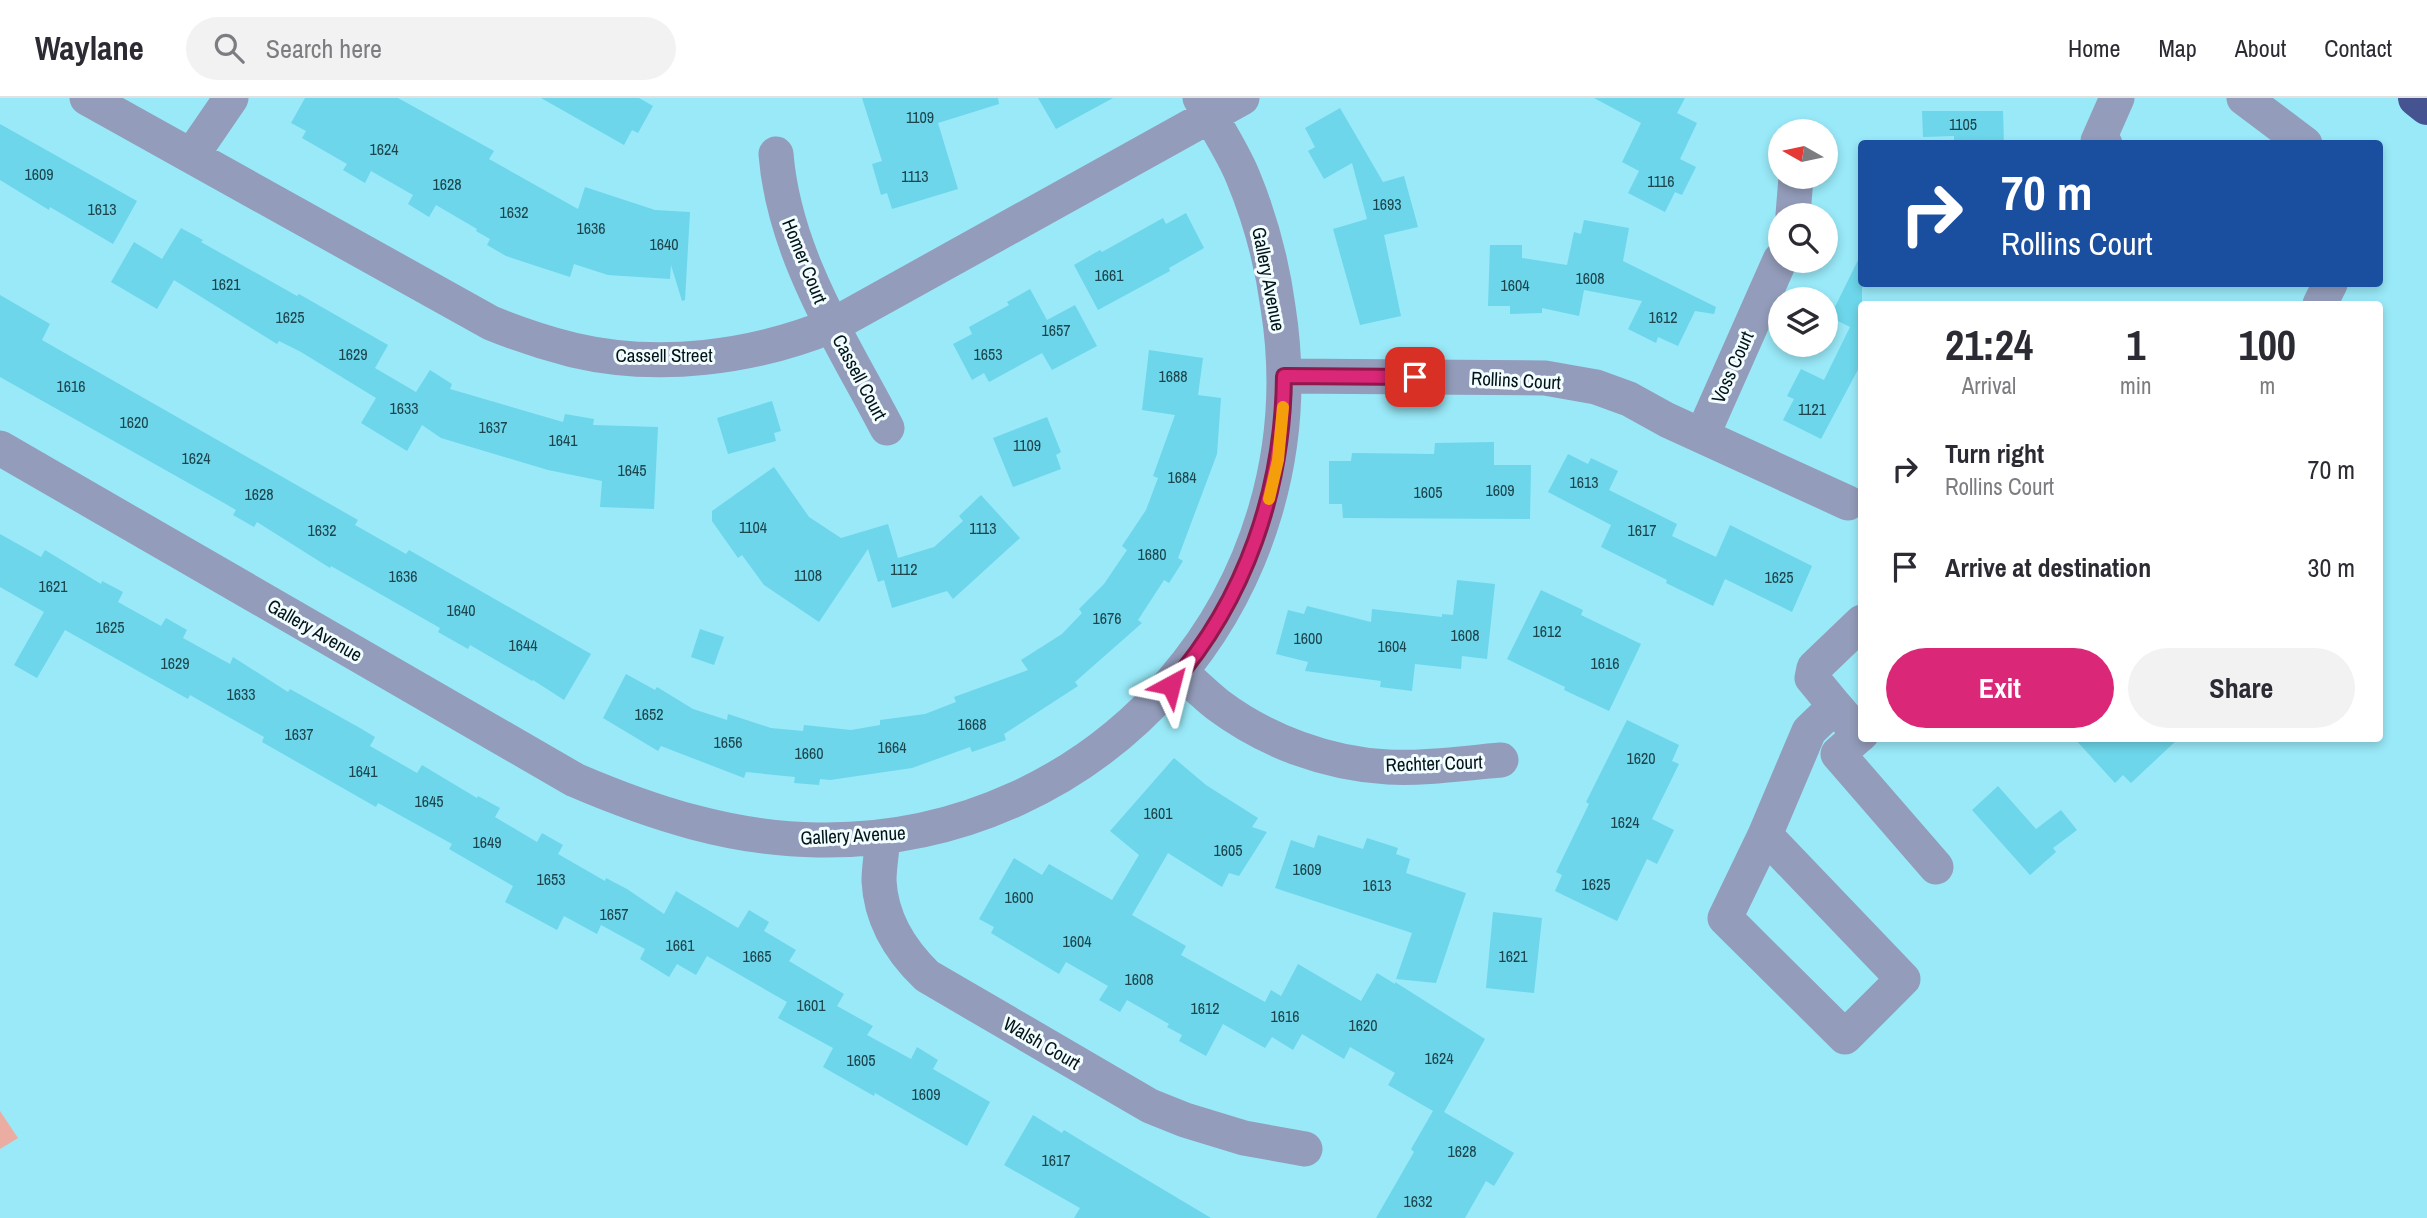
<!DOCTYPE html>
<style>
:root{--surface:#fff;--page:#f2f2f3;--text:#2b2b33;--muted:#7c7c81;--line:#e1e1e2;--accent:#db2777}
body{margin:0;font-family:"Archivo Narrow",sans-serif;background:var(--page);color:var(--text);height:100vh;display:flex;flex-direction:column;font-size:26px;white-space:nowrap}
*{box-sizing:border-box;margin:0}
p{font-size:23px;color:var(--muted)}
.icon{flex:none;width:38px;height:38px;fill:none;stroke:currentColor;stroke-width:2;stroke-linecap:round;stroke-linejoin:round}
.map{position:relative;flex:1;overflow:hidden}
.side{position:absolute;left:1858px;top:203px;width:525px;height:441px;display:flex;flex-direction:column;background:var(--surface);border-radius:7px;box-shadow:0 4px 10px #0003}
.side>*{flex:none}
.hud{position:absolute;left:1858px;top:42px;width:525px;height:147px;border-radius:7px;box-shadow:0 4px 10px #0003;background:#1a4fa0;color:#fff;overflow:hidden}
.needle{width:46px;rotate:279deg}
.buttons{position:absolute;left:1768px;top:21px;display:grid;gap:14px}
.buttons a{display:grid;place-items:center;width:70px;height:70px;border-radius:50%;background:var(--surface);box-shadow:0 4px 10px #0003;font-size:35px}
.pin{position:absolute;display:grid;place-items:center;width:60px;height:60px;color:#fff;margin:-30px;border-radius:14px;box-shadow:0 4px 10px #0006}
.me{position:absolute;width:77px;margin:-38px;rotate:38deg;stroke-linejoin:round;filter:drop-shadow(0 0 5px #0008)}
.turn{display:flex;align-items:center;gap:24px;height:147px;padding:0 28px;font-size:32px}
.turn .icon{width:91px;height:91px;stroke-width:2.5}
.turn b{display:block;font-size:49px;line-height:60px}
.eta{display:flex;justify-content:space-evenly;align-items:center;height:119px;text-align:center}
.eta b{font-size:42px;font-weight:700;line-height:49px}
.primary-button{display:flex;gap:14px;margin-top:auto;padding:14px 28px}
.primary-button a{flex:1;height:80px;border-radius:42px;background:var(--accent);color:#fff;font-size:28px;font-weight:700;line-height:80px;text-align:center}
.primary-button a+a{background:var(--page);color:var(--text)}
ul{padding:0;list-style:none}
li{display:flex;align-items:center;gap:21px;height:98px;padding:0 28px}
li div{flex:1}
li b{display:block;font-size:26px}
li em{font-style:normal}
header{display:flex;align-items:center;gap:42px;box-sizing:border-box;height:98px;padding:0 35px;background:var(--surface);border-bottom:2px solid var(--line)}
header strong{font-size:33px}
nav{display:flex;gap:38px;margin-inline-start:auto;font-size:24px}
.search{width:490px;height:63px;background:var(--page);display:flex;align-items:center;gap:18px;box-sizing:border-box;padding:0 24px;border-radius:38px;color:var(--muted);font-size:26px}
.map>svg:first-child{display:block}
.green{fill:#ebada1}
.building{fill:#6dd6ea}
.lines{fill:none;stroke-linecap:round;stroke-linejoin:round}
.minor{stroke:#939cba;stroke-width:35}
.highway{stroke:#455491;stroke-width:38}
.route-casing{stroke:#8e194d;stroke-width:18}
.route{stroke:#db2777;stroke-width:12}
.slow{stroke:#f59e0b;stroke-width:12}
.labels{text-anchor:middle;stroke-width:6;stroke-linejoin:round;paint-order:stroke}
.number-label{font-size:16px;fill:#1c454d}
.street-label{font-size:19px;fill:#011519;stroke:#f3fdff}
</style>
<header>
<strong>Waylane</strong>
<div class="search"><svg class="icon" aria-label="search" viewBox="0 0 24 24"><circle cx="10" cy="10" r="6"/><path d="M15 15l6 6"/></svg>Search here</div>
<nav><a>Home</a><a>Map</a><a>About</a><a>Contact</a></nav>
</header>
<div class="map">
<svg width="2427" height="1120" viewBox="0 0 2427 1120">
<rect width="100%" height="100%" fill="#99e9f8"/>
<!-- green -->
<path class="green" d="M 0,1013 L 18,1040 L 0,1051 Z"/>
<!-- building -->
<path class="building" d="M 305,0 L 398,0 L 494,53 L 489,61 L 578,111 L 585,89 L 655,112 L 690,114 L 685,202 L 682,203 L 671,167 L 670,181 L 608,177 L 574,166 L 570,179 L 506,158 L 487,147 L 490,141 L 476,133 L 477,131 L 436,107 L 429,119 L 408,106 L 413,97 L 371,73 L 365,85 L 343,72 L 347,66 L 302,40 L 306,33 L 291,25 Z
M 541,0 L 639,0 L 653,8 L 638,35 L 632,32 L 624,47 Z
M 862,0 L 998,0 L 999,6 L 938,25 L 958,91 L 892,111 L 887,95 L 881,97 L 872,66 L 882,63 Z
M 1038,0 L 1113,0 L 1056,31 Z
M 1594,0 L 1685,0 L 1677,15 L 1697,25 L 1680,61 L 1696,69 L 1682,97 L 1675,94 L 1665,114 L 1628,95 L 1639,73 L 1622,64 L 1641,25 Z
M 1340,10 L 1383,84 L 1404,78 L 1418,129 L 1384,137 L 1401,218 L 1360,227 L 1333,131 L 1367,121 L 1352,65 L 1324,81 L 1308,53 L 1315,49 L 1305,30 Z
M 1922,13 L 2003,13 L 2004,46 L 1954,46 L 1954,38 L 1923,39 Z
M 0,26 L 137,103 L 113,146 L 50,109 L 49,112 L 0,82 Z
M 1186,115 L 1204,150 L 1169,170 L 1170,173 L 1098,212 L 1074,167 L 1100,152 L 1102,154 L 1163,120 L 1166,126 Z
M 1584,122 L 1629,130 L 1623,163 L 1716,209 L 1714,216 L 1695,213 L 1678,248 L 1658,239 L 1656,245 L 1628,231 L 1642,203 L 1584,192 L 1579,218 L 1542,210 L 1542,215 L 1510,216 L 1510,208 L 1488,208 L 1490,147 L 1522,147 L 1522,160 L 1567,167 L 1574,134 L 1581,136 Z
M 181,130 L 203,142 L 201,144 L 297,198 L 299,196 L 388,247 L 375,270 L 416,294 L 430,272 L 452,286 L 450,291 L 563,324 L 565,316 L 594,321 L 593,327 L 658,329 L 654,411 L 600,409 L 602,383 L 548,372 L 441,340 L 422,327 L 407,353 L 361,325 L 376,300 L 301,254 L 279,243 L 277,246 L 174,182 L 157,211 L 111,184 L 134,144 L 162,161 Z
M 1862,154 L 1862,264 L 1821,341 L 1783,322 L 1794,301 L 1787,298 L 1801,271 L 1824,282 L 1850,229 L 1830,219 Z
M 1030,191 L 1047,222 L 1075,207 L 1097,248 L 1052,272 L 1042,255 L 989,284 L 984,275 L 972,282 L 953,246 L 972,236 L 969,229 L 1009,207 L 1007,204 Z
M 0,197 L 50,226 L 42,242 L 358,422 L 355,427 L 406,456 L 409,452 L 591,556 L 564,602 L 533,582 L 532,583 L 470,547 L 468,551 L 438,534 L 440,530 L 331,468 L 330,470 L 257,424 L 254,429 L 233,417 L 236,412 L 224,405 L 0,279 Z
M 1149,252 L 1203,260 L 1198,297 L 1221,300 L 1217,356 L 1178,460 L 1183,463 L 1169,485 L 1164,482 L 1138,522 L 1142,525 L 1075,584 L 1078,588 L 1004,636 L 1006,642 L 972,654 L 970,649 L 912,670 L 830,682 L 820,681 L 819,687 L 794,685 L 795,679 L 746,674 L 744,680 L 661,648 L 658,653 L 603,620 L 626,576 L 655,592 L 657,589 L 693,611 L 727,622 L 728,616 L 771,630 L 803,633 L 804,627 L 851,632 L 880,627 L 880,622 L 925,616 L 956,604 L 954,599 L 1028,572 L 1021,562 L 1062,536 L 1082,515 L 1079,511 L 1104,486 L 1127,452 L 1122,448 L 1146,412 L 1158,380 L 1153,378 L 1175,317 L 1142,312 Z
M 772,303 L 781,333 L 774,335 L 776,343 L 728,356 L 717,320 Z
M 1047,319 L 1061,354 L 1056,357 L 1061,371 L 1013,389 L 993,340 Z
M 1494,344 L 1494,367 L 1531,367 L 1530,421 L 1343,420 L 1342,406 L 1329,406 L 1329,363 L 1351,363 L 1352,355 L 1434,356 L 1435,345 Z
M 1568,356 L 1588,366 L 1591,360 L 1618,373 L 1609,392 L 1677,426 L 1672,438 L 1716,459 L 1730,427 L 1812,468 L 1792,514 L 1725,481 L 1713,508 L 1666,485 L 1667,482 L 1601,449 L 1611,427 L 1548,394 Z
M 774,369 L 809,419 L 841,440 L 888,426 L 898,460 L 934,449 L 963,423 L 959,418 L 981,397 L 1020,440 L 953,501 L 947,493 L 892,510 L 884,482 L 878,484 L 868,451 L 819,524 L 764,487 L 742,457 L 738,460 L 712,423 L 712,413 Z
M 0,436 L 41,459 L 45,452 L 101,486 L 102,483 L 123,494 L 118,504 L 161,528 L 166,520 L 187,532 L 183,540 L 230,566 L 233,559 L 288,594 L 290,591 L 360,630 L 375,639 L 370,648 L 417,675 L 422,667 L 477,700 L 478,698 L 500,710 L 495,719 L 537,744 L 542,735 L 563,747 L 558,756 L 605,783 L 606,780 L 627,791 L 664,816 L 676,793 L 738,830 L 749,812 L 769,824 L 764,833 L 796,852 L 789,863 L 844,896 L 837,908 L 873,928 L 867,937 L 911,961 L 917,949 L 938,962 L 933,971 L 990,1004 L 967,1048 L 875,995 L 874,998 L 823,969 L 833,950 L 778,920 L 787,904 L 707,858 L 696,877 L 677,866 L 669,879 L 640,861 L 645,851 L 601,827 L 597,836 L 564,818 L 557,832 L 505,804 L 513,788 L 449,751 L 452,746 L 378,705 L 376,709 L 262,644 L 264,639 L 190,597 L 188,601 L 65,532 L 37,580 L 14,567 L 44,514 L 0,489 Z
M 1457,482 L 1495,486 L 1487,561 L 1462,558 L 1461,571 L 1415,566 L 1412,593 L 1380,589 L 1381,583 L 1305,573 L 1308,564 L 1276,556 L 1288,512 L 1304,516 L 1307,508 L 1371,524 L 1372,511 L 1442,519 L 1442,516 L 1453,517 Z
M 1541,492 L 1583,512 L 1581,517 L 1641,546 L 1609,613 L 1564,592 L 1565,589 L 1507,561 Z
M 700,531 L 724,539 L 714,567 L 691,559 Z
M 1627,622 L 1679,647 L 1672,663 L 1679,666 L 1652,721 L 1674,732 L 1657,766 L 1647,761 L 1617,823 L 1555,793 L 1562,777 L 1556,774 L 1589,706 L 1586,704 Z
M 2074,640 L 2179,640 L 2131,685 L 2123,677 L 2115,685 Z
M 1174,660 L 1206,687 L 1258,720 L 1252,729 L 1267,734 L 1239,778 L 1229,775 L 1222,789 L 1168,755 L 1132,817 L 1186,848 L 1181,857 L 1265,904 L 1271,892 L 1281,898 L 1298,866 L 1361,903 L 1377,875 L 1395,886 L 1395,884 L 1485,941 L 1444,1014 L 1514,1055 L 1494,1088 L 1486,1083 L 1465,1120 L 1376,1120 L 1414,1054 L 1411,1051 L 1433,1013 L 1388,987 L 1395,975 L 1350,949 L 1344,961 L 1302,936 L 1293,952 L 1272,939 L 1265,950 L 1223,926 L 1206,958 L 1179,943 L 1182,937 L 1167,929 L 1169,926 L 1127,902 L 1120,914 L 1099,902 L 1108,888 L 1066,864 L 1059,876 L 991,835 L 994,829 L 979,821 L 1014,760 L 1042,777 L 1049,766 L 1112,802 L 1139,757 L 1110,733 Z
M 1998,688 L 2036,731 L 2061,712 L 2077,732 L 2053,750 L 2056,754 L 2030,777 L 1972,712 Z
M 1318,737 L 1363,751 L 1367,740 L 1398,750 L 1396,756 L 1410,761 L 1406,775 L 1466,795 L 1436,885 L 1396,881 L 1412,835 L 1275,790 L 1291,742 L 1314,750 Z
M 1493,814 L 1542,820 L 1534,895 L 1486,890 Z
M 1033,1017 L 1062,1035 L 1064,1032 L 1087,1046 L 1211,1120 L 1074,1120 L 1080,1110 L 1004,1067 Z"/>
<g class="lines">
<!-- minor -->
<path class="minor" d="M 87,0 L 491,225 C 518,236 545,245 573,252 C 658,272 753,260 833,227 L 1242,0
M 2244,0 L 2305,46
M 2105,46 L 2098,43 L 2117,0
M 776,56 C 784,156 841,242 887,330
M 192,57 L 231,0
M 1793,117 L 1796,79
M 2320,206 L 2330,186
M 1284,278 L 1545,280 L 1596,289 L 1629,301 L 1667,322 L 1848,405
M 1702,338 L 1780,162
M 0,350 L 575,682 C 652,715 732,741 817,742 C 1104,747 1323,493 1278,209 C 1272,165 1260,120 1243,79 C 1232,52 1214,26 1200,0
M 1182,575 C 1193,585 1205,597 1218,607 C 1266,643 1328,666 1388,669 C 1425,671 1464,665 1501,662
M 1835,608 L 1812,580 L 1814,570 L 1862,524
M 1862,635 L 1838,656 L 1936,769
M 1765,737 L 1903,881 L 1845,939 L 1725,820 L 1765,737 L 1809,633 L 1835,608 L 1860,637
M 883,739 C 882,753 879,769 879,783 C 881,821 901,853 927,878 L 1150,1008 L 1185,1022 L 1244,1040 L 1305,1051"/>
<!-- highway -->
<path class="highway" d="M 2417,0 L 2427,8"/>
</g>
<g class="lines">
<!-- route casing -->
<g class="route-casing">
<path id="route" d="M 1171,587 C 1246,501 1283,391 1284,278 L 1415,279"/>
</g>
<!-- route -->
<use href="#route" class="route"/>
<!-- slow -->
<path class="slow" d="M 1269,401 L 1278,362 L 1283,309"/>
</g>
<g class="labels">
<!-- number labels -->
<g class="number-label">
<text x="920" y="25">1109</text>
<text x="1963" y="32">1105</text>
<text x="384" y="57">1624</text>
<text x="39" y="82">1609</text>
<text x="915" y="84">1113</text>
<text x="1661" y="89">1116</text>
<text x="447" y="92">1628</text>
<text x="1387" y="112">1693</text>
<text x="102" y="117">1613</text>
<text x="514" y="120">1632</text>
<text x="591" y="136">1636</text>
<text x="664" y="152">1640</text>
<text x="1109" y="183">1661</text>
<text x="1590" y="186">1608</text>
<text x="226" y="192">1621</text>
<text x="1515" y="193">1604</text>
<text x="290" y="225">1625</text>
<text x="1663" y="225">1612</text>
<text x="1056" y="238">1657</text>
<text x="353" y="262">1629</text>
<text x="988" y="262">1653</text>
<text x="1173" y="284">1688</text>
<text x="71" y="294">1616</text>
<text x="404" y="316">1633</text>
<text x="1812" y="317">1121</text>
<text x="134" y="330">1620</text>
<text x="493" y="335">1637</text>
<text x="563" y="348">1641</text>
<text x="1027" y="353">1109</text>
<text x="196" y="366">1624</text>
<text x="632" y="378">1645</text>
<text x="1182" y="385">1684</text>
<text x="1584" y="390">1613</text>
<text x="1500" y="398">1609</text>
<text x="1428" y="400">1605</text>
<text x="259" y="402">1628</text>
<text x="753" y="435">1104</text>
<text x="983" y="436">1113</text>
<text x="322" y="438">1632</text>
<text x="1642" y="438">1617</text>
<text x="1152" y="462">1680</text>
<text x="904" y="477">1112</text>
<text x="808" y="483">1108</text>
<text x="403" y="484">1636</text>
<text x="1779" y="485">1625</text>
<text x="53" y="494">1621</text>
<text x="461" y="518">1640</text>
<text x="1107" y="526">1676</text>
<text x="110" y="535">1625</text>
<text x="1547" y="539">1612</text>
<text x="1465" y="543">1608</text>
<text x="1308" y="546">1600</text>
<text x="523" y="553">1644</text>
<text x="1392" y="554">1604</text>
<text x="175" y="571">1629</text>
<text x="1605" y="571">1616</text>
<text x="241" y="602">1633</text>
<text x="649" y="622">1652</text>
<text x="972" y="632">1668</text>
<text x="299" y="642">1637</text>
<text x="728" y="650">1656</text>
<text x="892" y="655">1664</text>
<text x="809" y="661">1660</text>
<text x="1641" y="666">1620</text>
<text x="363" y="679">1641</text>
<text x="429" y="709">1645</text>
<text x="1158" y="721">1601</text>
<text x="1625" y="730">1624</text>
<text x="487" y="750">1649</text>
<text x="1228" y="758">1605</text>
<text x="1307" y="777">1609</text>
<text x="551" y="787">1653</text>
<text x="1596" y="792">1625</text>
<text x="1377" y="793">1613</text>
<text x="1019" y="805">1600</text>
<text x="614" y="822">1657</text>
<text x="1077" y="849">1604</text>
<text x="680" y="853">1661</text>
<text x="757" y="864">1665</text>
<text x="1513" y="864">1621</text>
<text x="1139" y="887">1608</text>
<text x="811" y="913">1601</text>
<text x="1205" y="916">1612</text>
<text x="1285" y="924">1616</text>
<text x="1363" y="933">1620</text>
<text x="1439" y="966">1624</text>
<text x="861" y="968">1605</text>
<text x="926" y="1002">1609</text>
<text x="1462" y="1059">1628</text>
<text x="1056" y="1068">1617</text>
<text x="1418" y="1109">1632</text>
</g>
<!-- street labels -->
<g class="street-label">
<text transform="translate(805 163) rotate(68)" y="7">Homer Court</text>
<text transform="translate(1269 181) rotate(79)" y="7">Gallery Avenue</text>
<text x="664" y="264">Cassell Street</text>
<text transform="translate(1732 269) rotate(-66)" y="7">Voss Court</text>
<text transform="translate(860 279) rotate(62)" y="7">Cassell Court</text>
<text transform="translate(1516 282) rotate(3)" y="7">Rollins Court</text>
<text transform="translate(315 532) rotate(30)" y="7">Gallery Avenue</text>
<text transform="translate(1434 665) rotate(-2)" y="7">Rechter Court</text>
<text transform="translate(853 737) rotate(-3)" y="7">Gallery Avenue</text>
<text transform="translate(1042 945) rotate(30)" y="7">Walsh Court</text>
</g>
</g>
</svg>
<div class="buttons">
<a><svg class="needle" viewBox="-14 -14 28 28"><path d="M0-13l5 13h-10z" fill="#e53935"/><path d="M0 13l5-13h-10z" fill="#7c7c81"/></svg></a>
<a><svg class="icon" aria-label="search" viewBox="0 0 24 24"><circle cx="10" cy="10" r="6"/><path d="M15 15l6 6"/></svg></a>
<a><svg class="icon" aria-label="layers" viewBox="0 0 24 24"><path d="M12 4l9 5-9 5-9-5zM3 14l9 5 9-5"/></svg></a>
</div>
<div class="pin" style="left:1415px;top:279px;background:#d93025"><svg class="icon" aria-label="arrive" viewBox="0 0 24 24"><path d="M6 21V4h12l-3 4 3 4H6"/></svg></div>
<svg class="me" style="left:1171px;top:587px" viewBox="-20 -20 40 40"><path d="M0-17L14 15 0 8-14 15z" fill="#db2777" stroke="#fff" stroke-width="4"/></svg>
<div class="hud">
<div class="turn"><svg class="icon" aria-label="right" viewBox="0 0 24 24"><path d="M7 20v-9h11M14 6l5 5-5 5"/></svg><div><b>70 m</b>Rollins Court</div></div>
</div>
<section class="side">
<div class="eta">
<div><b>21:24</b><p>Arrival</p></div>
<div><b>1</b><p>min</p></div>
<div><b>100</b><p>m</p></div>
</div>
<ul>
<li><svg class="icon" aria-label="right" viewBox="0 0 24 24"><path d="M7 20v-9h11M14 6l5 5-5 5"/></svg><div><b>Turn right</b><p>Rollins Court</p></div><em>70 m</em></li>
<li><svg class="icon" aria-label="arrive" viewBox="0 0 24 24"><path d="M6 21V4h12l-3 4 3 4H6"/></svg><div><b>Arrive at destination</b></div><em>30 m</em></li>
</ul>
<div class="primary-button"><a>Exit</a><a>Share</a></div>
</section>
</div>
